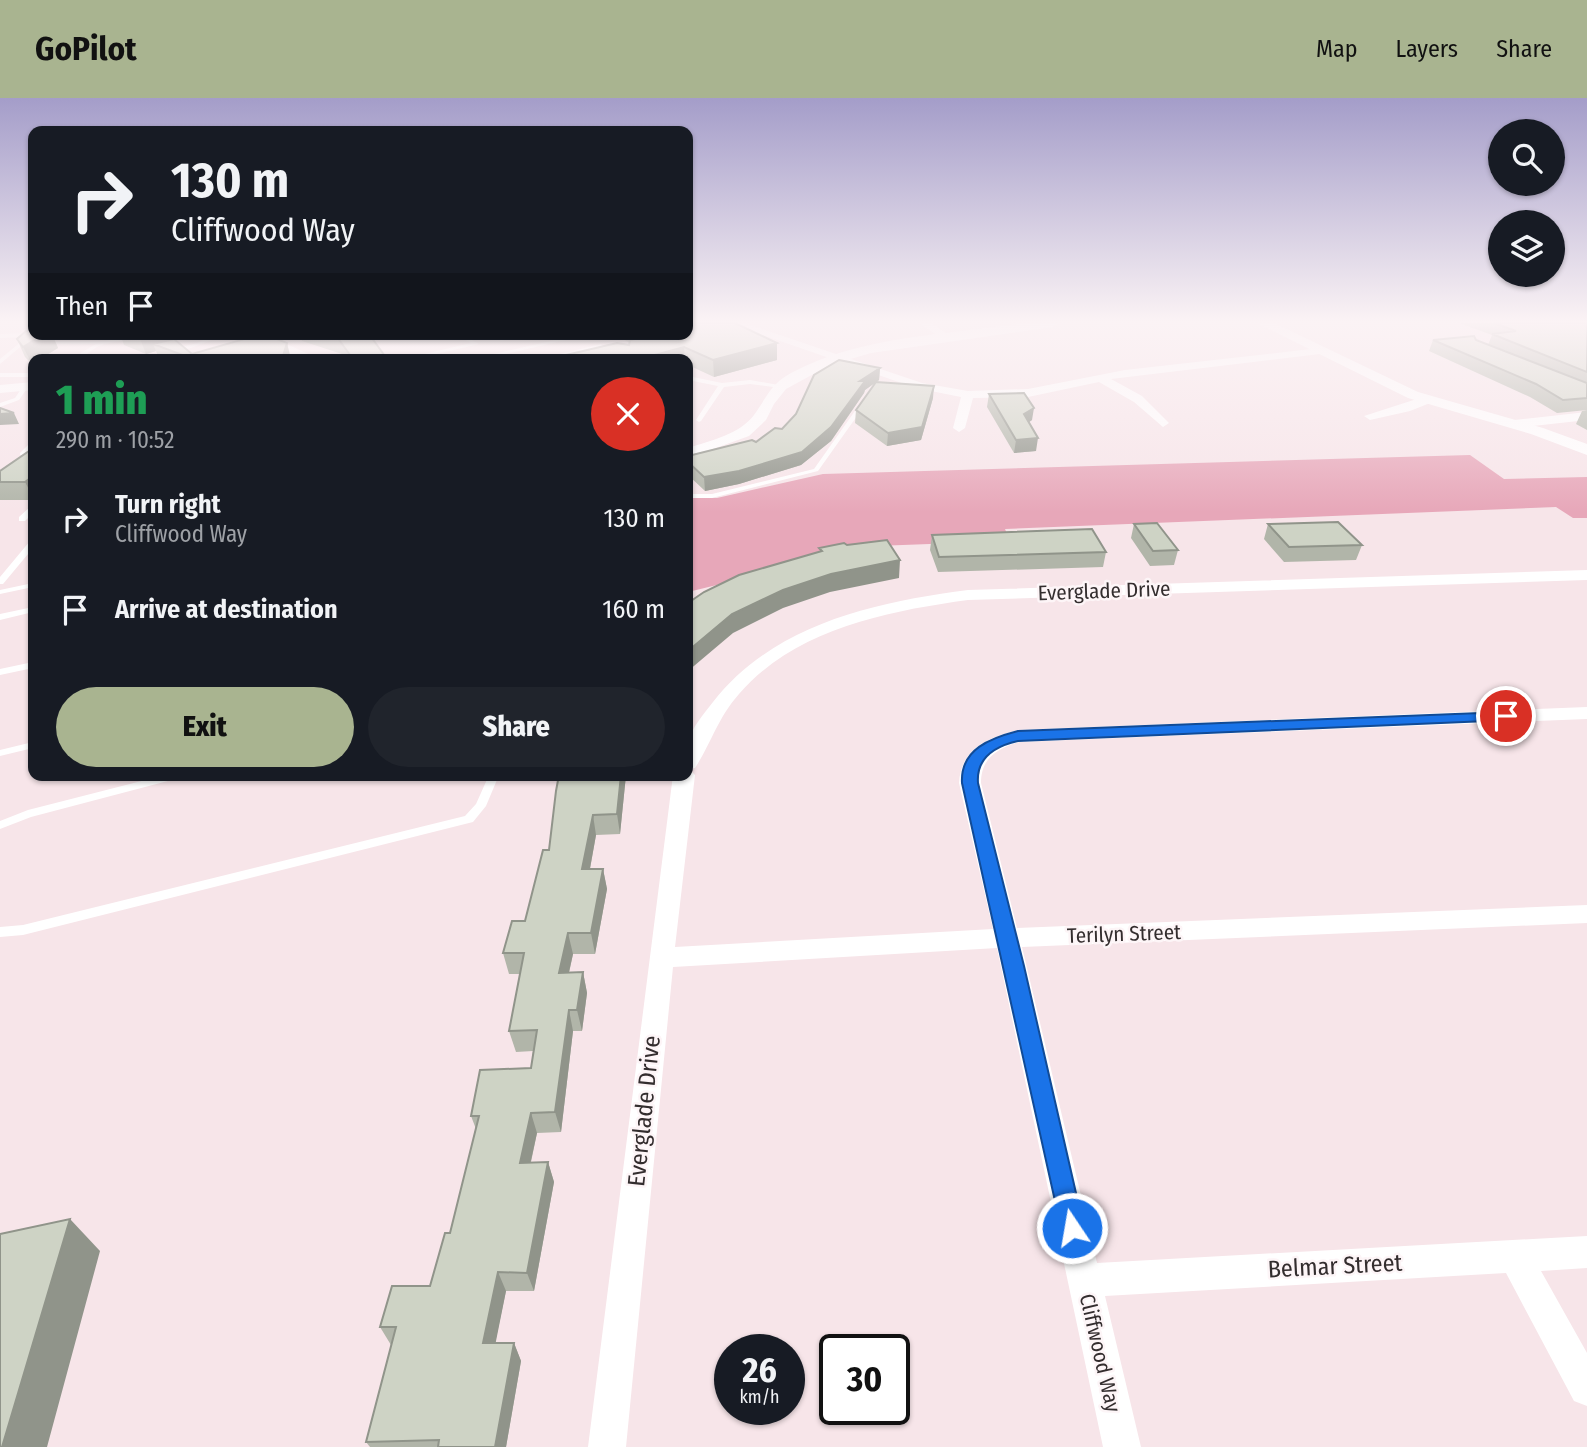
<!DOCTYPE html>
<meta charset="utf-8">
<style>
:root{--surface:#171b24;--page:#20242c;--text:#f1f3f6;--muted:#9ea1a6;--accent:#a9b490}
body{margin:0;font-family:"Fira Sans Condensed",sans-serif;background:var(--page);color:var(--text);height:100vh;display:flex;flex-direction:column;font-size:26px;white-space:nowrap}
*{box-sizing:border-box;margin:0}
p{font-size:23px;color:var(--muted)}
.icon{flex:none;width:38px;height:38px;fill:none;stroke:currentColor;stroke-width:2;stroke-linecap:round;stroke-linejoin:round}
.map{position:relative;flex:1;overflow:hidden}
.sheet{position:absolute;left:28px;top:256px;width:665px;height:427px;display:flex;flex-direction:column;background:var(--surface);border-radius:14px;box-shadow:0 2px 5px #0004}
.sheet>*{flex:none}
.banner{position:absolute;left:28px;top:28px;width:665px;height:214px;border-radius:14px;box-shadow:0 2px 5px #0004;background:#171b24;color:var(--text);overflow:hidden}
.tools{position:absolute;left:1488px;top:21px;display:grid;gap:14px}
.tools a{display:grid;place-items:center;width:77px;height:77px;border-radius:50%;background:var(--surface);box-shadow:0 2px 5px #0004;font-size:35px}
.speed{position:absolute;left:714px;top:1236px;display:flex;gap:14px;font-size:35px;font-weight:700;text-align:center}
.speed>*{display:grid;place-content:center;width:91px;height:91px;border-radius:50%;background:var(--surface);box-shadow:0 2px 5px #0004;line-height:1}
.speed small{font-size:18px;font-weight:400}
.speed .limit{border:4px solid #111;border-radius:10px;background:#fff;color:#111}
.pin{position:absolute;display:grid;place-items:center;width:60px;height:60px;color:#fff;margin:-30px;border:4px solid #fff;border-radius:50%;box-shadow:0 2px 7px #0007}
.me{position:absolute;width:77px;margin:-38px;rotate:348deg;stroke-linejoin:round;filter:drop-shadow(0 0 5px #0008)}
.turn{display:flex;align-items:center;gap:24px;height:147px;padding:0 28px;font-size:32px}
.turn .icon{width:91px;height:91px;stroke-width:2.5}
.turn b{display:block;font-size:49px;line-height:60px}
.then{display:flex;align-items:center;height:66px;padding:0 28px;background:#0003;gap:14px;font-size:26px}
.round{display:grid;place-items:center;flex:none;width:74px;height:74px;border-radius:37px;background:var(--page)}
.head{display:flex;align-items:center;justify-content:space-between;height:119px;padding:0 28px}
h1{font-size:42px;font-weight:800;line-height:52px;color:#1e9e55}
.primary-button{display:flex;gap:14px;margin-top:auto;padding:14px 28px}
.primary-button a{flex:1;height:80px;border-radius:42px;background:var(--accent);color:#111;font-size:28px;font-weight:800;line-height:80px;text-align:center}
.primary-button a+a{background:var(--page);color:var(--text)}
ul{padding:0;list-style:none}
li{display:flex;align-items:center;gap:21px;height:91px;padding:0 28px}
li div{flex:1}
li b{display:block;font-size:26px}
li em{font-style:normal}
header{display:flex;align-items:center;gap:42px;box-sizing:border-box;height:98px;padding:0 35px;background:var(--accent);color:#111}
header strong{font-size:33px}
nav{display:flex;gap:38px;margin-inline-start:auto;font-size:24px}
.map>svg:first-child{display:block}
.green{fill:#e7a7b9}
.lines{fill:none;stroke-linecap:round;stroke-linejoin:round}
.service{fill:#fff;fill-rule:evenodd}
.minor{fill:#fff;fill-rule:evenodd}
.tertiary{fill:#fff;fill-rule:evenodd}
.wall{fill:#b1b5a9}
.shaded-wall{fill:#90948a}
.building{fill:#ced3c5;stroke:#90948a;stroke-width:2}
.route{fill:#1a73e8;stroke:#114b97;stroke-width:2}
.labels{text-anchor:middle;stroke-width:5;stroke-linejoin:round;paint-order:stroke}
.street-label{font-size:21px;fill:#332d2e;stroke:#fdf5f7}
.near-street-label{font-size:24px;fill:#332d2e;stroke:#fdf5f7}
</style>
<header>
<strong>GoPilot</strong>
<nav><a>Map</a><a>Layers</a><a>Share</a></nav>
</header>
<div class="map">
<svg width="1587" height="1349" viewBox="0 0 1587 1349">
<rect width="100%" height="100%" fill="#f7e5e9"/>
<!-- green -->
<path class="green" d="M 1470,357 L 1504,381 L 1587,379 L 1587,420 L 1573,420 L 1556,409 L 1005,431 L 1010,443 L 876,448 L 688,494 L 688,399 L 717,400 L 823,376 Z"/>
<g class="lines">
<!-- service -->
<path class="service" d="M 33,235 L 59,236 L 33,238 L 0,266 L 0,261 L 27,239 L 0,240 L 0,236 Z
M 136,236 L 148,236 C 133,242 115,242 99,248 C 90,252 84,261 74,261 L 82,254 L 96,246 L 42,247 L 39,245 L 42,243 L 105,243 Z
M 216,236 L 223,236 C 202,248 161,261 136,261 L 197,245 Z
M 243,236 L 251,236 L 265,241 L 262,243 Z
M 455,236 L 461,236 L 479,246 L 415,261 L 403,261 L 471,245 Z
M 516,236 L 527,236 L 501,243 L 498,241 Z
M 581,236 L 591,236 L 484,261 L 472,261 Z
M 601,246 L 603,249 L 551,261 L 539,261 Z
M 0,275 L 33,275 L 33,279 L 0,279 Z
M 688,278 L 722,285 L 750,282 L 784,288 L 781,290 L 750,286 L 724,289 L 701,323 L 699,324 L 696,322 L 718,288 L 688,282 Z
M 23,288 L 28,289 L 19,302 L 0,309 L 0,305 L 15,300 Z
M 862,303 L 867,304 L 818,373 L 712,400 L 688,400 L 688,396 L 712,396 L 814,371 Z
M 33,342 L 33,348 L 28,353 L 33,353 L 33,357 L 20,357 L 20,355 Z
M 30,409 L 33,409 L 33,415 L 25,423 L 19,423 L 19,419 Z
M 30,443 L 33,443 L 33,450 L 3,486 L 0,486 L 0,479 Z
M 33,485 L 33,489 L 0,496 L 0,492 Z
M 33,509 L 33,514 L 0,522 L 0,516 Z
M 33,564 L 33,570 L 0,577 L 0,571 Z
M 33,644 L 33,650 L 0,658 L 0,652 Z
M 165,677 L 184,677 L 183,679 L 31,719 L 0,731 L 0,723 L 28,712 Z
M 489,677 L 499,677 L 486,708 L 473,724 L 23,837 L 0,839 L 0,829 L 23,827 L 465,718 L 476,706 Z"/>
<!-- minor -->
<path class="minor" d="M 728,225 L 744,225 L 922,285 L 968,293 L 1028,291 L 1125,272 L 1320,250 L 1325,253 L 1320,256 L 1111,281 L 1142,298 L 1169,325 L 1163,329 L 1134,304 L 1099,284 L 1028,299 L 973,300 L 965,330 L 959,334 L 953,330 L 961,299 L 916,290 Z
M 919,225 L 931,225 L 955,241 L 946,243 Z
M 1426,298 L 1432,302 L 1430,305 L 1410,313 L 1370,322 L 1364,318 Z
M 1587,314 L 1587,322 L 1514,330 L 1508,326 L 1514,322 Z
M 1587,472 L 1587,482 L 968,502 C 888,513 795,531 739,596 C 717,621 712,644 695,670 L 689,671 L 695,677 L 675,849 L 993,831 L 959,685 C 961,650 989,639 1019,632 L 1587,609 L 1587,621 L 1019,644 C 997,651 981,660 981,685 L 1017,830 L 1587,807 L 1587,825 L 1022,849 L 1097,1165 L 1587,1138 L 1587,1170 L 1541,1173 L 1587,1255 L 1587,1308 L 1574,1303 L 1506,1175 L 1105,1198 L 1141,1349 L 1103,1349 L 997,850 L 673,869 L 626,1349 L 588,1349 L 673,677 L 688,677 C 688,667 686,655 688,645 C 691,630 704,616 713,604 C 774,526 875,504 968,492 Z"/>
<!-- tertiary -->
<path class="tertiary" d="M 1024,225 L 1059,225 L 1053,229 L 871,255 L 830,267 L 786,291 L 774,306 L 766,322 L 749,338 L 688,360 L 688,350 C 710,343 740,336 754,317 C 768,298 770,286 793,274 C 859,238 951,236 1024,225 Z
M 1257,225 L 1274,225 L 1418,294 L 1543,330 L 1587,346 L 1587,357 L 1531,336 L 1408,300 Z
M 265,236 L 286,236 L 276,241 L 319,261 L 300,261 L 263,245 L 210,261 L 187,261 Z
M 33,284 L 33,292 L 0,295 L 0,287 Z"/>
</g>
<!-- wall -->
<path class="wall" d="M 1459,225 L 1587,225 L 1587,312 L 1557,315 L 1530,299 L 1429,253 L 1433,242 L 1476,242 L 1488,247 L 1492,237 Z
M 33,236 L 79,236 L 72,241 L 54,241 L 58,250 L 40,261 L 33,261 L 33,265 L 32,266 L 25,259 L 17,241 Z
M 120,236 L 167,236 L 169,242 L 192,256 L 263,238 L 291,260 L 159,261 L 156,253 L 146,256 L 124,247 Z
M 300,236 L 369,236 L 387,261 L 346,261 L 342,256 L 302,243 Z
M 614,236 L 688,236 L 777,262 L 714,279 L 688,267 L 688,261 L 549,261 L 629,247 L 630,245 Z
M 880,270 L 879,282 L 877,284 L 933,300 L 921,342 L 887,348 L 855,325 L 856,312 L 876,284 L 865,292 L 864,295 L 831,343 L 801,367 L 739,386 L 705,393 L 688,377 L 688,358 L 756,344 L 782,331 Z
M 989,296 L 1032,322 L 1029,324 L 1036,353 L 1014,355 L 987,309 Z
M 1587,312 L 1587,332 L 1576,326 L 1582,313 Z
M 33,351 L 33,402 L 0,402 L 0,373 Z
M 1134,426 L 1178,452 L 1174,467 L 1150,468 L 1131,440 Z
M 1268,426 L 1362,447 L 1356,462 L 1284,464 L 1264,441 Z
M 932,437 L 1106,454 L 1103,469 L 938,474 L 930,452 Z
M 559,677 L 626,677 L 620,736 L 596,737 L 590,771 L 603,771 L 607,791 L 595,856 L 573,856 L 569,875 L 583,874 L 587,895 L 582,933 L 573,933 L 561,1034 L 537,1035 L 531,1064 L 548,1064 L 554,1084 L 534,1193 L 506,1193 L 495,1245 L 514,1245 L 521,1263 L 506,1349 L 370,1349 L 366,1344 L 391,1247 L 380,1229 L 430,1188 L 450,1135 L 476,1031 L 471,1018 L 531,970 L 533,953 L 516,954 L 509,933 L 520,876 L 509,876 L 503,855 L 525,823 L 549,752 Z"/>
<!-- shaded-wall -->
<path class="shaded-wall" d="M 44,236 L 52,236 L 58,250 L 40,261 L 33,261 L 33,265 L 32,266 L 23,249 Z
M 70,236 L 79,236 L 72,241 Z
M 148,236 L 167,236 L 172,249 L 153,246 L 156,253 L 146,256 L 139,238 Z
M 287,245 L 291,261 L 282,261 Z
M 777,245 L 777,262 L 714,279 L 713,262 Z
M 684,249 L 685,261 L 640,261 Z
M 880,270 L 879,282 L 865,292 L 864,295 L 831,343 L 801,367 L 739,386 L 705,393 L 704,379 Z
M 934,288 L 933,300 L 921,342 L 887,348 L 888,335 Z
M 1034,310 L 1032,322 L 1022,329 L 1024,316 Z
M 14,315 L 19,326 L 0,327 L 0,316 Z
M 1038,340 L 1036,353 L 1014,355 L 1016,342 Z
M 33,378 L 33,399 L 25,384 Z
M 900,462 L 899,480 L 830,494 L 783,510 L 733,535 L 688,573 L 688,553 L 732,516 L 783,492 L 831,476 Z
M 621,677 L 626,677 L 620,736 L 617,716 Z
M 593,717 L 596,737 L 586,792 L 582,771 Z
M 603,771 L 607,791 L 595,856 L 591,835 Z
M 568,835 L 573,856 L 564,896 L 559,875 Z
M 583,874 L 587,895 L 582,933 L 577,912 Z
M 569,912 L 573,933 L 561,1034 L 555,1014 Z
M 531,1015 L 537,1035 L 526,1085 L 520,1065 Z
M 548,1064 L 554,1084 L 534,1193 L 527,1175 Z
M 70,1121 L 100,1153 L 47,1349 L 2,1349 Z
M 498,1174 L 506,1193 L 492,1263 L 483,1245 Z
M 514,1245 L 521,1263 L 506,1349 L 495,1349 Z"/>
<!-- building -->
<path class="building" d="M 688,225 L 735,225 L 777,245 L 713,262 L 684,249 L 640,261 L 549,261 L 617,245 L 629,247 L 630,242 L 646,239 L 641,236 L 688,236 Z
M 1494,225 L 1587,225 L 1587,274 L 1492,236 L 1516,233 Z
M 26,233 L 33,233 L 33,236 L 44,236 L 23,249 L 17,241 Z
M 133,236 L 148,236 L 139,238 Z
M 262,236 L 260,239 L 267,237 L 287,245 L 282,261 L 193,261 L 153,246 L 174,241 L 192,256 Z
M 328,236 L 369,236 L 387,261 L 353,261 L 337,239 Z
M 1474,238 L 1476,242 L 1587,285 L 1587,300 L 1563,302 L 1536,286 L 1433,242 Z
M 432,258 L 446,261 L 417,261 Z
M 839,262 L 880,270 L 860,283 L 865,283 L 831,329 L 802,354 L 739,373 L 704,379 L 688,364 L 688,358 L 752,342 L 756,344 L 775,330 L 782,331 L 796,316 L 814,277 Z
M 876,284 L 934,288 L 922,329 L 888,335 L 856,312 Z
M 1024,295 L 1034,310 L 1024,316 L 1038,340 L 1016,342 L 989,296 Z
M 0,310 L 14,315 L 0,316 Z
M 32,351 L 33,351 L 33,378 L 25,384 L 0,384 L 0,373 Z
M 1338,424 L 1362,447 L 1289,449 L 1268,426 Z
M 1157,425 L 1178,452 L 1153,453 L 1134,426 Z
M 1092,431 L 1106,454 L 939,459 L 932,437 Z
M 887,442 L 900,462 L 831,476 L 783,492 L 732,516 L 688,553 L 688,505 L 704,494 L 739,477 L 822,453 L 819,450 L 844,445 L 847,447 Z
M 559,677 L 621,677 L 617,716 L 593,717 L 582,771 L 603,771 L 591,835 L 568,835 L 559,875 L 583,874 L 577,912 L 569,912 L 555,1014 L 531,1015 L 520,1065 L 548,1064 L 527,1175 L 498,1174 L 483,1245 L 514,1245 L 495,1349 L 438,1349 L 439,1342 L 366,1344 L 396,1229 L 380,1229 L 392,1188 L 430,1188 L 445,1135 L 450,1135 L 479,1018 L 471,1018 L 480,972 L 531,970 L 537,932 L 509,933 L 524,855 L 503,855 L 512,823 L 525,823 L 543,752 L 549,752 L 556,693 Z
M 70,1121 L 2,1349 L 0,1349 L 0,1136 Z"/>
<!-- sky -->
<linearGradient id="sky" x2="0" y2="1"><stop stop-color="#a49dc9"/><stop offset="0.54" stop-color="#fbf3f5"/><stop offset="1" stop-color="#fbf3f5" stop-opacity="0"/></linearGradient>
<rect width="1587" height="414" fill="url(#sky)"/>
<!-- route -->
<path class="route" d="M 1506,614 L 1513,618 L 1511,622 L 1018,643 C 996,648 976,659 978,685 L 1024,868 L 1084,1130 L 1080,1139 L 1072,1142 L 1063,1139 L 962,685 C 960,651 991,640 1018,633 Z"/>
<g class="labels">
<!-- street labels -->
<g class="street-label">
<text transform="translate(1104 493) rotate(-2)" y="7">Everglade Drive</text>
<text transform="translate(1124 836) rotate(-2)" y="7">Terilyn Street</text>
<text transform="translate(1100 1255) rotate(77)" y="7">Cliffwood Way</text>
</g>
<!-- near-street labels -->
<g class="near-street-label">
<text transform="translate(644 1013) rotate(-84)" y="8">Everglade Drive</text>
<text transform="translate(1335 1168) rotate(-3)" y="8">Belmar Street</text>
</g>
</g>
</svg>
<div class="tools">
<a><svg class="icon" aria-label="search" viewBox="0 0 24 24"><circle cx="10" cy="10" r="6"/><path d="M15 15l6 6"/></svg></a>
<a><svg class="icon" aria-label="layers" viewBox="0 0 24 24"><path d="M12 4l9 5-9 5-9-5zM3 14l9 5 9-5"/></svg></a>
</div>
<div class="speed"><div>26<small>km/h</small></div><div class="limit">30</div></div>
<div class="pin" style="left:1506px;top:618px;background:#d93025"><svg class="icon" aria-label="arrive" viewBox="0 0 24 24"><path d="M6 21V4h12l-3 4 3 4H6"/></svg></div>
<svg class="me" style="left:1072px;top:1130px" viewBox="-20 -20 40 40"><circle r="17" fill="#1a73e8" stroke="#fff" stroke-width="3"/><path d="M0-11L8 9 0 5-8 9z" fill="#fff"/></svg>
<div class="banner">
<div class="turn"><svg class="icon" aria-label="right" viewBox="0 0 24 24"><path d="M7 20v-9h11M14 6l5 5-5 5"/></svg><div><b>130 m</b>Cliffwood Way</div></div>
<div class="then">Then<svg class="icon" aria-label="arrive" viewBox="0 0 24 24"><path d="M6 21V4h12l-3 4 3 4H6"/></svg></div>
</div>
<section class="sheet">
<div class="head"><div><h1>1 min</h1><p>290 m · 10:52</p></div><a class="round" style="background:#d93025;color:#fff"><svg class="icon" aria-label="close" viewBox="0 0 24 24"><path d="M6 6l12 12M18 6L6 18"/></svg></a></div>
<ul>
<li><svg class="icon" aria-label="right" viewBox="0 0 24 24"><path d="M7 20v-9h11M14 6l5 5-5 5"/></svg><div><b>Turn right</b><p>Cliffwood Way</p></div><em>130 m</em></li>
<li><svg class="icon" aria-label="arrive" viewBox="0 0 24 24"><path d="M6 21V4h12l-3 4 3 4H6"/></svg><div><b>Arrive at destination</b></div><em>160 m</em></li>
</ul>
<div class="primary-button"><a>Exit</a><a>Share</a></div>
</section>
</div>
